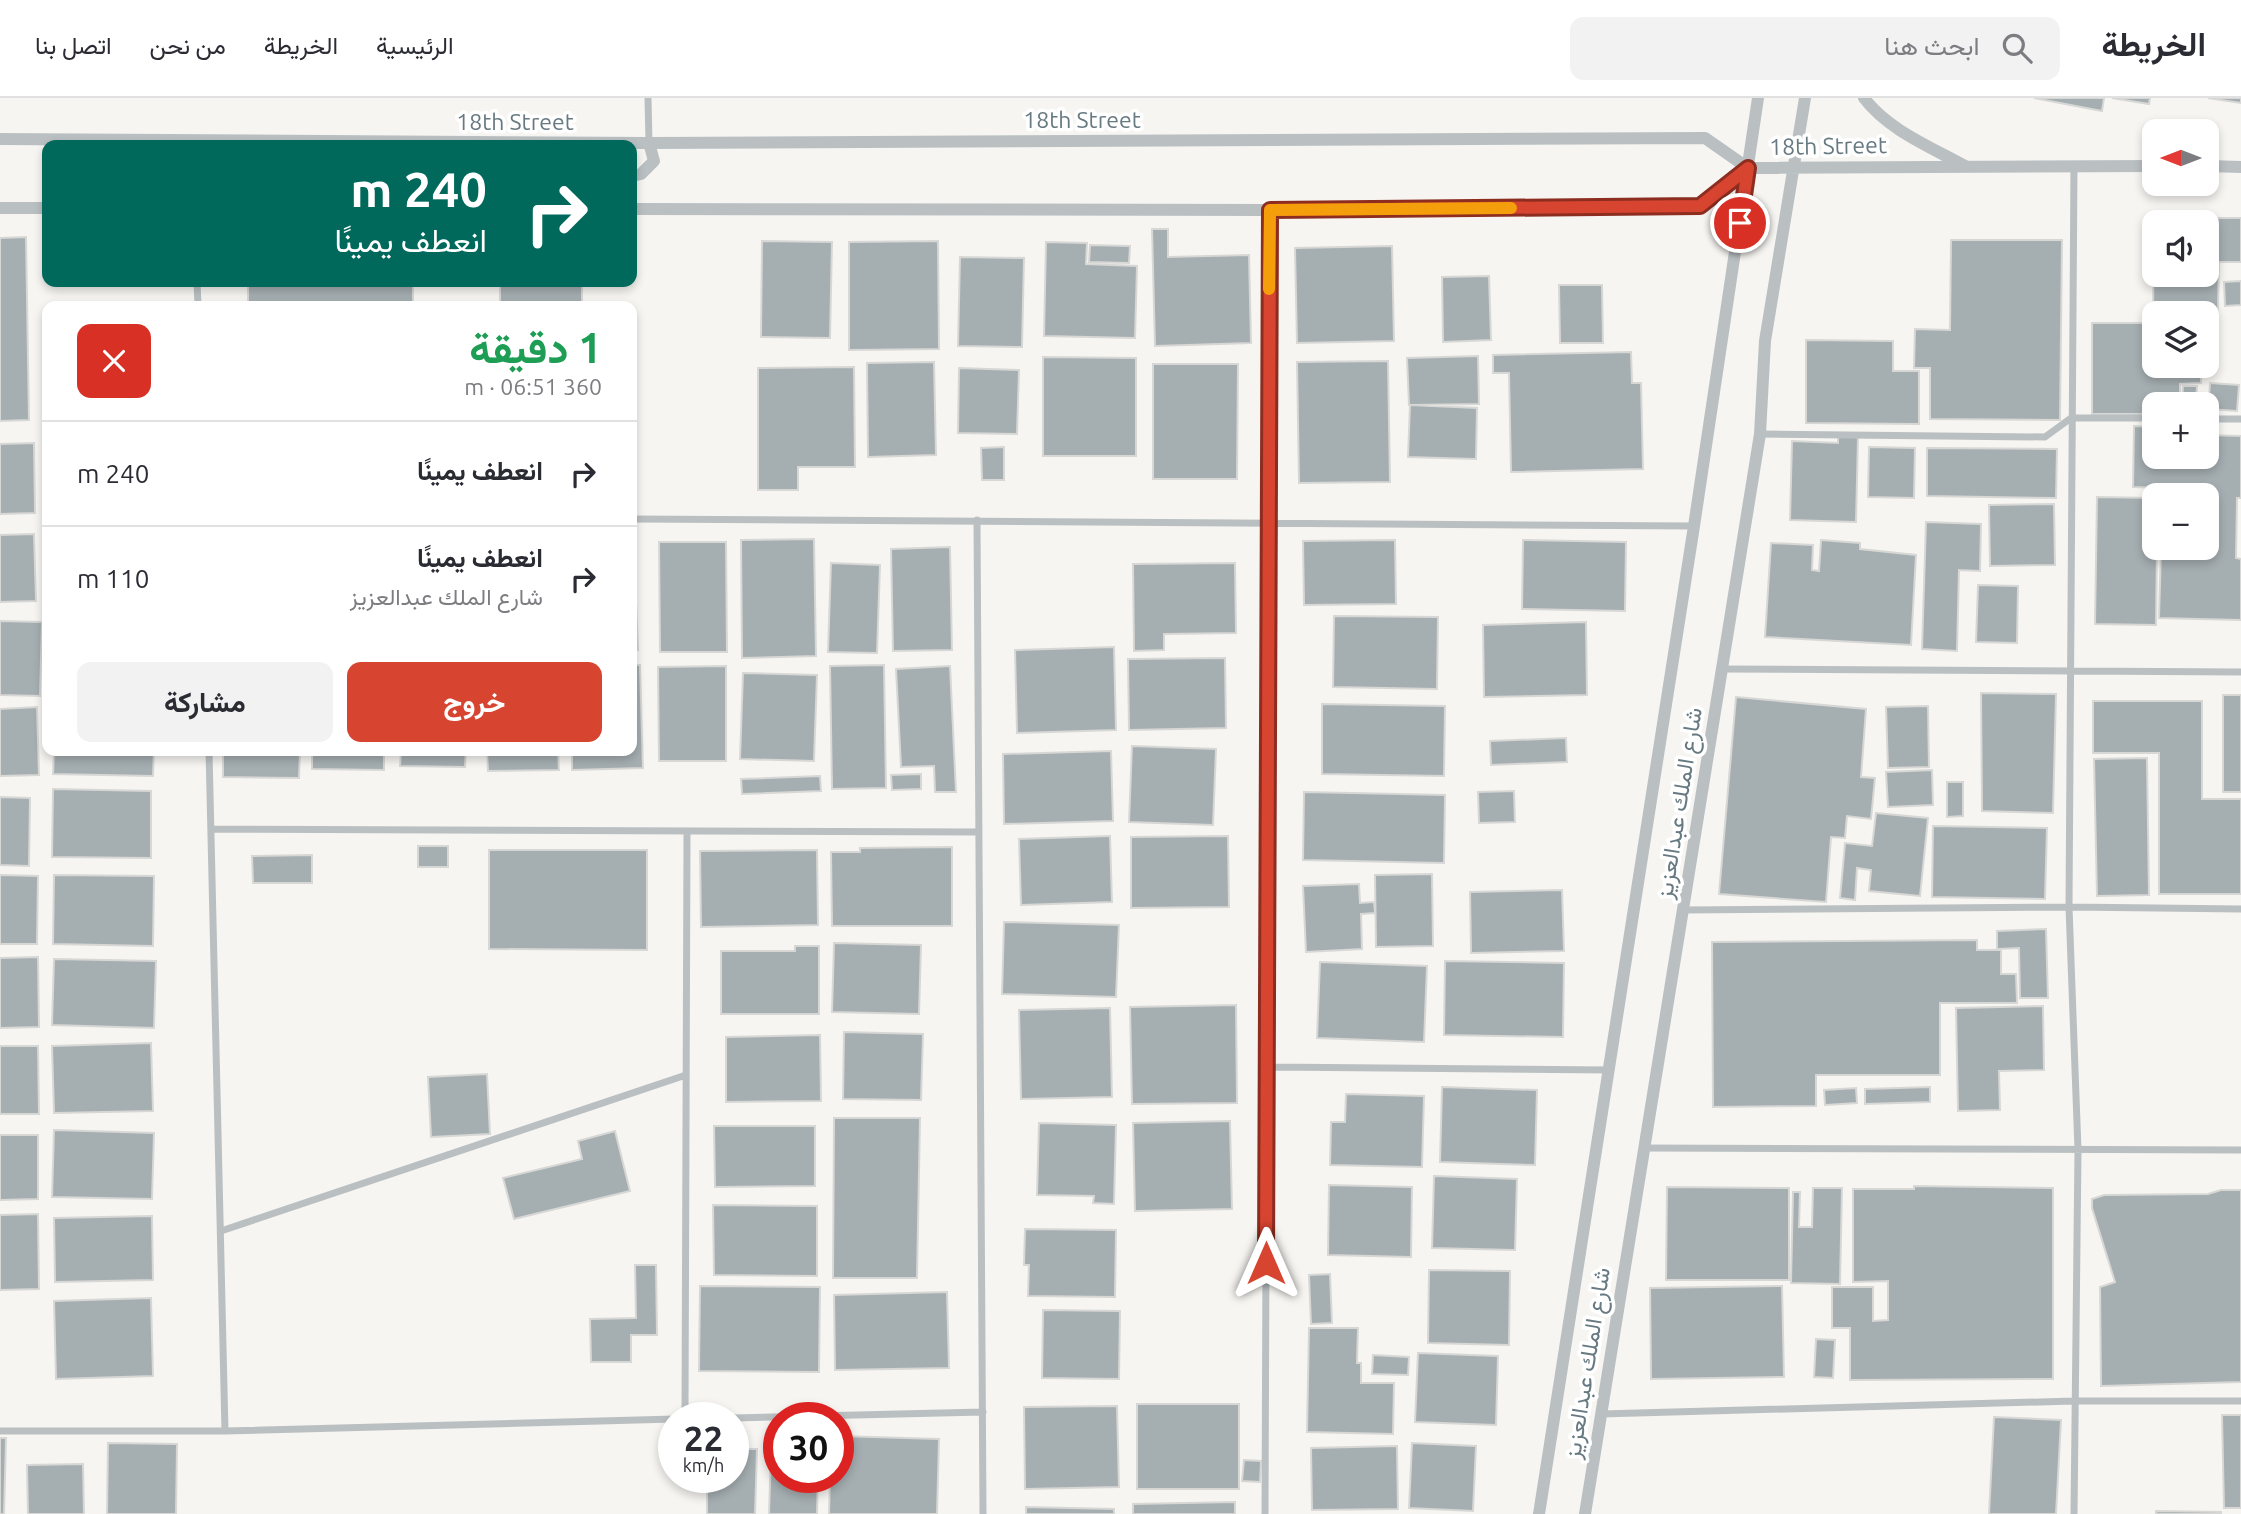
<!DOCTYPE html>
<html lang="ar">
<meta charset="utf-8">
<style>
:root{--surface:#fff;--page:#f2f2f3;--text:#2b2b33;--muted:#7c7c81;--line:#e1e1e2;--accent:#d74531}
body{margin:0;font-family:Ubuntu,Vazirmatn,sans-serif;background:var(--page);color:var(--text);direction:rtl;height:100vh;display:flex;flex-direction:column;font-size:26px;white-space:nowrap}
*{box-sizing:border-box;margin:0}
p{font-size:23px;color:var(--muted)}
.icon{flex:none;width:38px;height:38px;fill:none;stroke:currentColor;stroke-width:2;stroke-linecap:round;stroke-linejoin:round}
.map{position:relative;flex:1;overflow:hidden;direction:ltr}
.sheet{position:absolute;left:42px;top:203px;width:595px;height:455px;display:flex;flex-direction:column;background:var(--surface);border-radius:14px;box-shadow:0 4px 10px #0003;direction:rtl}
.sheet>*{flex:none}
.top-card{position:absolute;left:42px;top:42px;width:595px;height:147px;border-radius:14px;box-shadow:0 4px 10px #0003;direction:rtl;background:#00695c;color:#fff;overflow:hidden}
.needle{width:46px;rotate:270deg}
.tools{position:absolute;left:2142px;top:21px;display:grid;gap:14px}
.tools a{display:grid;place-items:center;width:77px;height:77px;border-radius:14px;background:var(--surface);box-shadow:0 4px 10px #0003;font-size:35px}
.speed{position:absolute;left:658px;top:1304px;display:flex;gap:14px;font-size:35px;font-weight:700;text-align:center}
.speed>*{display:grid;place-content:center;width:91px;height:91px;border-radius:50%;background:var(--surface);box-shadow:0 4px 10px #0003;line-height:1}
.speed small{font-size:18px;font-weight:400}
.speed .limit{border:10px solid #d22;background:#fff;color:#111}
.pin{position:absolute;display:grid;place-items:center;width:60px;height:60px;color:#fff;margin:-30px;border:4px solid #fff;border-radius:50%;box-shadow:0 2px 7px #0007}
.me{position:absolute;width:77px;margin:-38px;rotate:0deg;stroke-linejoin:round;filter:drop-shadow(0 0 5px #0008)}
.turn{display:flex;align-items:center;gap:24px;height:147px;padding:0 35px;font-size:32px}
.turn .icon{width:91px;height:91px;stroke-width:2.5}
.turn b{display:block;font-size:49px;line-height:60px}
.round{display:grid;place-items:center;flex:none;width:74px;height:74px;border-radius:14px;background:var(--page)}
.overview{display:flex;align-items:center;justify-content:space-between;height:119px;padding:0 35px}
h1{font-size:42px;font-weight:700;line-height:52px;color:#1e9e55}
.action{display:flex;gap:14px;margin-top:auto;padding:14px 35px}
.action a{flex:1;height:80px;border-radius:14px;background:var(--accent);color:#fff;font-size:28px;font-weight:700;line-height:80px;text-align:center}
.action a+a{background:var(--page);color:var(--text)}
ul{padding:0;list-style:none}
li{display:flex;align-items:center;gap:21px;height:105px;padding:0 35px;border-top:2px solid var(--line)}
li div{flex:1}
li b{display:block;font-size:26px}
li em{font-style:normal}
header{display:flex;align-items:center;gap:42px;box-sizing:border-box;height:98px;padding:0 35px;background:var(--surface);border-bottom:2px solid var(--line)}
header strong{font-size:33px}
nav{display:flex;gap:38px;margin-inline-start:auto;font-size:24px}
.search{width:490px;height:63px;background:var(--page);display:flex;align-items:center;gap:18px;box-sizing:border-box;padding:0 24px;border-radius:14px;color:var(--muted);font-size:26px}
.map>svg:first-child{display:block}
.building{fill:#a5aeb1;stroke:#d7d7d5;stroke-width:2;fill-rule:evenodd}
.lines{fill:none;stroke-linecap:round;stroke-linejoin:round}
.minor{stroke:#bac0c2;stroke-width:7}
.tertiary{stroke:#bac0c2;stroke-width:12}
.route-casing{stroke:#8c2d20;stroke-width:18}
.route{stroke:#d74531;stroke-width:12}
.slow{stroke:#f59e0b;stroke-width:12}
.labels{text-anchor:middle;stroke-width:7;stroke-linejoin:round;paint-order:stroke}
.street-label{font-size:23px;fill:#677981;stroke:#fff}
</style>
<header>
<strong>الخريطة</strong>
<div class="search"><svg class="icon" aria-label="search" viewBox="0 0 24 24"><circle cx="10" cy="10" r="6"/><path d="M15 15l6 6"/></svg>ابحث هنا</div>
<nav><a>الرئيسية</a><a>الخريطة</a><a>من نحن</a><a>اتصل بنا</a></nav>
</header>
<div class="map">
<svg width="2241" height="1416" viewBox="0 0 2241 1416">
<rect width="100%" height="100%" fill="#f6f5f2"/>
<!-- building -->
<path class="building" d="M 2034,0 L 2104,0 L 2102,13 Z
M 2112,0 L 2150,0 L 2149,6 Z
M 2208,0 L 2241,0 L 2241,5 Z
M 2215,120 L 2241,120 L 2241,164 L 2219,164 L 2218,215 L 2153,214 L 2154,122 L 2215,122 ZM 2154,124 L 2207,124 L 2207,177 L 2154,177 Z
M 1152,131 L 1168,131 L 1168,159 L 1249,157 L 1251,245 L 1155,248 Z
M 26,139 L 29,322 L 0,323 L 0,140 Z
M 1951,142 L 2062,142 L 2060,322 L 1930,321 L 1930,270 L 1914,270 L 1915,231 L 1950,232 Z
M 762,143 L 832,144 L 830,240 L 761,239 Z
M 938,143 L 939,251 L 849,252 L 849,144 Z
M 1046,144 L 1087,145 L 1086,166 L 1137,168 L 1135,240 L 1044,238 Z
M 1090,147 L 1130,148 L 1129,165 L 1089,164 Z
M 1392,148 L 1394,243 L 1297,245 L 1295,150 Z
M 960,159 L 1024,160 L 1022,249 L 958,248 Z
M 1489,178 L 1491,242 L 1443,244 L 1442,179 Z
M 2241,183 L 2241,207 L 2225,208 L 2224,184 Z
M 248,184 L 413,184 L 413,207 L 435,208 L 248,208 Z
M 500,184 L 582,184 L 582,208 L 500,208 Z
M 1559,187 L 1602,187 L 1603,245 L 1560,245 Z
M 2092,225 L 2154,225 L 2154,268 L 2201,268 L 2201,285 L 2180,286 L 2180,306 L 2154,306 L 2154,316 L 2092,316 Z
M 1806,242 L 1893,243 L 1893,273 L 1919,273 L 1919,326 L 1806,325 Z
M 1631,254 L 1632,285 L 1641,285 L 1643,371 L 1511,374 L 1509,275 L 1493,275 L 1493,257 Z
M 1478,258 L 1479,306 L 1409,307 L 1407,260 Z
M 1043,259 L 1136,260 L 1136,358 L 1043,358 Z
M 1388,263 L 1390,384 L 1299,385 L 1297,264 Z
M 934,264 L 936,357 L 868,359 L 867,265 Z
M 1153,266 L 1238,266 L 1237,381 L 1153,381 Z
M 854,269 L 855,369 L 798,369 L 798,392 L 758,392 L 758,270 Z
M 959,270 L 1019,272 L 1017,336 L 958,335 Z
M 2210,285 L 2239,287 L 2237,313 L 2208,311 Z
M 2183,288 L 2197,288 L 2196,306 L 2182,306 Z
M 1410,307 L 1477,310 L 1476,361 L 1408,359 Z
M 2134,328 L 2154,329 L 2154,359 L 2207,359 L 2207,337 L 2241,338 L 2241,400 L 2237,400 L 2236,460 L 2241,461 L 2241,522 L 2159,520 L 2161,450 L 2207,450 L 2207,397 L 2162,397 L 2162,390 L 2133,389 Z
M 1838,338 L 1858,339 L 1856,424 L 1790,422 L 1792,343 L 1838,345 Z
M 34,345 L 35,415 L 0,416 L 0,346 Z
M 1004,349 L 1004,382 L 982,382 L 981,350 Z
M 1869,349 L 1915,350 L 1914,400 L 1868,399 Z
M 1927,350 L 2057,351 L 2056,400 L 1927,398 Z
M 2097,399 L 2154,400 L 2154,450 L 2157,450 L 2156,527 L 2095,526 Z
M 2054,406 L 2055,467 L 1990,468 L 1989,407 Z
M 1926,424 L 1981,426 L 1980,473 L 1959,472 L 1957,553 L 1922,551 Z
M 34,436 L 36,503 L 0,504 L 0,437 Z
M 814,441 L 816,558 L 742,560 L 741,442 Z
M 1395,442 L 1396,506 L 1304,507 L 1303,443 Z
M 1523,442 L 1626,444 L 1625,513 L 1522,511 Z
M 1821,442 L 1860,445 L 1860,451 L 1916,457 L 1911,547 L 1765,539 L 1771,445 L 1813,447 L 1812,472 L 1819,473 Z
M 659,444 L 726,444 L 727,554 L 660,554 Z
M 950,449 L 952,552 L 893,553 L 891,451 Z
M 632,456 L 634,456 L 638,552 L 632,552 Z
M 831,465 L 880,467 L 877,555 L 828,554 Z
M 1235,465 L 1236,535 L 1164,536 L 1164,552 L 1134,553 L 1133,466 Z
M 1978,487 L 2018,488 L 2017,545 L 1976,544 Z
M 1334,518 L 1438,519 L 1437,591 L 1333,589 Z
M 0,523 L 42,524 L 40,598 L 0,597 Z
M 1586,524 L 1587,597 L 1484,599 L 1483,527 Z
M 1114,549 L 1116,632 L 1017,635 L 1015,552 Z
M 1225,560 L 1226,630 L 1129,632 L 1128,561 Z
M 632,567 L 640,567 L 643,670 L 572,672 L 572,653 L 632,653 Z
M 884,567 L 886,690 L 832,691 L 830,568 Z
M 726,568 L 726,663 L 659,663 L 658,569 Z
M 950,568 L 956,694 L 935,694 L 934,668 L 901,669 L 896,571 Z
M 743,575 L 817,577 L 814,663 L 740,661 Z
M 1981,595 L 2056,596 L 2053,715 L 1982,713 Z
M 2223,597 L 2241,597 L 2241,694 L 2223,694 Z
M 1736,599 L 1866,611 L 1861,679 L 1875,680 L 1871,721 L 1847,718 L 1845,740 L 1831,739 L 1826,804 L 1719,796 Z
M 2093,603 L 2202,603 L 2202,701 L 2241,701 L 2241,796 L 2159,796 L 2159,655 L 2093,655 Z
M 1322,606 L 1445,608 L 1444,678 L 1322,676 Z
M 1928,608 L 1929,669 L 1888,670 L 1886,609 Z
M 37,609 L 39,677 L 0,678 L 0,611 Z
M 1566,640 L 1567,664 L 1491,667 L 1490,643 Z
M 1132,648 L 1216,651 L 1213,727 L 1129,724 Z
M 54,653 L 154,653 L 153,678 L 53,676 Z
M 223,653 L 300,653 L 299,680 L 223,679 Z
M 312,653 L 384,653 L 384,672 L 312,671 Z
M 401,653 L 466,653 L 465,669 L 400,668 Z
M 487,653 L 558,653 L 559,672 L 488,673 Z
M 1111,653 L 1113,723 L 1004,726 L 1003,656 Z
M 2147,660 L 2149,797 L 2097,798 L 2094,661 Z
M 1932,672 L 1933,707 L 1888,709 L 1886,674 Z
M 921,676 L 921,691 L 892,692 L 891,677 Z
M 820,678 L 821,693 L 742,696 L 741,681 Z
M 1947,684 L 1963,684 L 1963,718 L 1947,719 Z
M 53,691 L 151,693 L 151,760 L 52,759 Z
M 1514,693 L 1515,724 L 1479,725 L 1478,694 Z
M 1304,694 L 1445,697 L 1444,765 L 1303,762 Z
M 0,699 L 30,700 L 29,768 L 0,767 Z
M 1876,715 L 1928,720 L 1920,798 L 1869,793 L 1871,772 L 1857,770 L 1855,802 L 1840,800 L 1845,745 L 1872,748 Z
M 1933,728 L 2047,730 L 2045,801 L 1932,799 Z
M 1110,738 L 1112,804 L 1021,807 L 1019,741 Z
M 1228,738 L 1229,809 L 1131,810 L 1131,739 Z
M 418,748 L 448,748 L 448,769 L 418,769 Z
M 952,749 L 952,828 L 832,828 L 831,754 L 860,754 L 860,750 Z
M 489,752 L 647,752 L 647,852 L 489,851 Z
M 817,752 L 818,827 L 701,829 L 700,753 Z
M 312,757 L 312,785 L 253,785 L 252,758 Z
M 1432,776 L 1433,848 L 1376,849 L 1375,777 Z
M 0,777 L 38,778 L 37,846 L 0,846 Z
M 54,777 L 154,778 L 153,848 L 53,846 Z
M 1359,786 L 1360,805 L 1374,804 L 1375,815 L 1361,816 L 1362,851 L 1306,854 L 1303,788 Z
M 1562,792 L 1564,853 L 1471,855 L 1470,794 Z
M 1004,824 L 1119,827 L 1116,899 L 1002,896 Z
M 2046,831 L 2048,900 L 2020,900 L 2019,850 L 1997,851 L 1997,833 Z
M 1977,842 L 1977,852 L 2001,852 L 2001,876 L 2016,876 L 2017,905 L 1940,905 L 1940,977 L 1816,977 L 1816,1008 L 1713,1009 L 1712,844 Z
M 834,845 L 921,847 L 919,916 L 832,914 Z
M 795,848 L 819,848 L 819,916 L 721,916 L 721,853 L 795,853 Z
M 38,859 L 39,929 L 0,930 L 0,860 Z
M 54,861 L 156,863 L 154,930 L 52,927 Z
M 1445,863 L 1564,865 L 1563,939 L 1444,937 Z
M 1320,864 L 1427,868 L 1424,944 L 1317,940 Z
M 1236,907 L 1237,1005 L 1132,1006 L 1130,909 Z
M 2043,908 L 2044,972 L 1999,973 L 2000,1012 L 1958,1013 L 1956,910 Z
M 1110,910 L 1112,999 L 1021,1001 L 1019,912 Z
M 844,934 L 923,936 L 921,1002 L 843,1001 Z
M 820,937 L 821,1003 L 726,1004 L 726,939 Z
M 151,945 L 153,1013 L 54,1015 L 52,948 Z
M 0,948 L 38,948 L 39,1016 L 0,1016 Z
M 487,976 L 490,1036 L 431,1039 L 428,979 Z
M 1442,989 L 1537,992 L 1535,1067 L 1440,1064 Z
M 1930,989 L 1930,1004 L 1865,1006 L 1865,991 Z
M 1856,990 L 1857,1005 L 1825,1007 L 1824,992 Z
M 1346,996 L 1424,998 L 1422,1069 L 1330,1067 L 1331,1024 L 1345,1024 Z
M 834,1020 L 920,1020 L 917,1180 L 833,1180 Z
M 1230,1023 L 1232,1111 L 1135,1113 L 1133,1025 Z
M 1039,1025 L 1116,1027 L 1114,1106 L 1093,1105 L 1094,1098 L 1037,1097 Z
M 714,1028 L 815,1028 L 815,1088 L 715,1089 Z
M 54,1032 L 154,1035 L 152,1101 L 52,1099 Z
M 615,1033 L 630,1093 L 514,1121 L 503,1080 L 582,1061 L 578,1043 Z
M 0,1037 L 38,1037 L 38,1101 L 0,1102 Z
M 1434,1078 L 1517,1081 L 1515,1152 L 1432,1150 Z
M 1329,1087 L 1412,1089 L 1411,1159 L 1328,1157 Z
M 1914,1088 L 2053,1090 L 2053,1281 L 1850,1282 L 1850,1230 L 1832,1230 L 1832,1189 L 1873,1189 L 1873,1223 L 1888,1222 L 1888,1183 L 1853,1184 L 1853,1091 L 1914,1091 Z
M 1667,1089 L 1789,1090 L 1789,1182 L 1666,1182 Z
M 1813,1090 L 1842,1090 L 1840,1186 L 1791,1185 L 1793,1094 L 1800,1094 L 1799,1129 L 1812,1129 Z
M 2221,1092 L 2241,1092 L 2241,1284 L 2101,1288 L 2100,1189 L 2115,1184 L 2092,1110 L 2092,1101 L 2104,1097 L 2208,1096 Z
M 713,1107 L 817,1108 L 817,1178 L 714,1177 Z
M 38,1116 L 39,1191 L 0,1192 L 0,1117 Z
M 152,1118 L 153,1182 L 55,1184 L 54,1120 Z
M 1025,1131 L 1116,1132 L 1115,1199 L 1028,1198 L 1029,1167 L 1024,1167 Z
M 635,1167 L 656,1167 L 657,1237 L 631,1237 L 631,1264 L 591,1264 L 590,1221 L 636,1220 Z
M 1429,1172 L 1510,1173 L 1509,1247 L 1428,1245 Z
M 1330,1176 L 1332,1225 L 1311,1226 L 1309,1177 Z
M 700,1188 L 820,1189 L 819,1274 L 699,1273 Z
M 1782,1188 L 1784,1279 L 1651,1281 L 1650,1190 Z
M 947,1194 L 949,1270 L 835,1272 L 834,1197 Z
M 151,1200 L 153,1278 L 56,1281 L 54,1203 Z
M 1043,1212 L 1120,1213 L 1119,1281 L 1042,1280 Z
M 1309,1230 L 1358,1230 L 1357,1265 L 1361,1265 L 1361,1285 L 1394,1285 L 1393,1336 L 1307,1334 Z
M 1816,1241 L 1835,1242 L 1833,1280 L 1814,1279 Z
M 1418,1255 L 1498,1258 L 1496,1327 L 1415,1324 Z
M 1373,1257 L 1409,1259 L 1408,1277 L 1372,1276 Z
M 1137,1306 L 1239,1306 L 1239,1391 L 1137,1391 Z
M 1117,1308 L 1119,1389 L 1025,1391 L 1024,1309 Z
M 2222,1317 L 2241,1317 L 2241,1410 L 2224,1410 Z
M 1994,1319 L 2061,1322 L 2056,1416 L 1989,1416 Z
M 838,1338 L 939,1341 L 937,1416 L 829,1416 L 830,1379 L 838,1379 Z
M 0,1340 L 6,1340 L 4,1416 L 0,1416 Z
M 108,1345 L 177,1346 L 176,1416 L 107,1416 Z
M 1412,1345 L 1476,1348 L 1473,1413 L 1409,1410 Z
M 1397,1348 L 1398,1411 L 1312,1412 L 1311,1350 Z
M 733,1351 L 757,1351 L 755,1416 L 707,1416 L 707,1379 L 733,1379 Z
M 771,1351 L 779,1351 L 779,1379 L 818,1379 L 817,1416 L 769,1416 Z
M 1244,1362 L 1261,1363 L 1260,1384 L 1242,1383 Z
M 83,1366 L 84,1416 L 28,1416 L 27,1367 Z
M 1235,1404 L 1235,1416 L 1133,1416 L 1133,1406 Z
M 1026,1409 L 1114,1411 L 1114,1416 L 1026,1416 Z
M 2156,1413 L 2221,1414 L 2221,1416 L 2156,1416 Z"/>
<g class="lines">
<!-- minor -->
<path class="minor" d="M 648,0 L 649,45
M 197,184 L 198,208
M 2207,321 L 2241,321
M 1760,336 L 2045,339 L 2071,320 L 2154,320
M 632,421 L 1694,428
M 977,422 L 983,1416
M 1722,571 L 2241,574
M 209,653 L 225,1333
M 211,731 L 979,734
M 1683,812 L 2069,809 L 2241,811
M 1267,969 L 1609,972
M 1644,1050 L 2241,1052
M 221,1133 L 686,977
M 1601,1316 L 2074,1303 L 2241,1303
M 685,1320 L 687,733
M 733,1320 L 983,1314
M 0,1333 L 225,1333 L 674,1321
M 1265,1416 L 1270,112
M 2074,1416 L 2078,1052 L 2069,809 L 2074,67"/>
<!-- tertiary -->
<path class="tertiary" d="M 1864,0 C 1888,32 1931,49 1965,68
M 0,41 L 649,45 L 1705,40 L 1748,70 L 2154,68
M 2207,68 L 2241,69
M 632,78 L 641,76 L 654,63 L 649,45
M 0,110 L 47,110
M 632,111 L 1270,112 L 1700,108 L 1748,70
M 1539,1416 L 1694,428 L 1758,0
M 1585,1416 L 1760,336 L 1765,243 L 1805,0"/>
</g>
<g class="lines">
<!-- route casing -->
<g class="route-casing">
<path id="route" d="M 1266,1165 L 1270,112 L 1700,108 L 1748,70 L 1740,125"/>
</g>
<!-- route -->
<use href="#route" class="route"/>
<!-- slow -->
<path class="slow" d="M 1269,191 L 1270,112 L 1511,110"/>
</g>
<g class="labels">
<!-- street labels -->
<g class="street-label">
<text x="1082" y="30">18th Street</text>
<text x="515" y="32">18th Street</text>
<text transform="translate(1828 48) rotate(-1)" y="8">18th Street</text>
<text transform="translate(1679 705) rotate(-81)" y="8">شارع الملك عبدالعزيز</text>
<text transform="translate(1587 1265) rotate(-81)" y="8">شارع الملك عبدالعزيز</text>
</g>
</g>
</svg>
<div class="tools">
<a><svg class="needle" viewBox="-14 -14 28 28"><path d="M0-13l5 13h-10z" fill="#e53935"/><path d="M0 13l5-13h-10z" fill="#7c7c81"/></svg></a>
<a><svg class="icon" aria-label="sound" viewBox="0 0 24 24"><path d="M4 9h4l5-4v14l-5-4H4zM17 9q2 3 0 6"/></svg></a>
<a><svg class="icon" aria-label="layers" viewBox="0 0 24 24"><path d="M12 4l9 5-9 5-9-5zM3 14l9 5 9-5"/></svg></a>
<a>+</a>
<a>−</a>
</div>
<div class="speed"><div>22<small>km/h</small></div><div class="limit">30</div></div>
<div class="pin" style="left:1740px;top:125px;background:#d93025"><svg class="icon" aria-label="arrive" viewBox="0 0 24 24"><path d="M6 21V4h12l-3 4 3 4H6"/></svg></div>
<svg class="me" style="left:1266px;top:1165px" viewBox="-20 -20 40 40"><path d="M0-17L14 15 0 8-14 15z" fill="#d74531" stroke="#fff" stroke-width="4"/></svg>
<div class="top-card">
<div class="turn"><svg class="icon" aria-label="right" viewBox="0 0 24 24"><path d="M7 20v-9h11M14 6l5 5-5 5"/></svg><div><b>240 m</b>انعطف يمينًا</div></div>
</div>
<section class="sheet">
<div class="overview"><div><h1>1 دقيقة</h1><p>360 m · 06:51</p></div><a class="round" style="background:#d93025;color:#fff"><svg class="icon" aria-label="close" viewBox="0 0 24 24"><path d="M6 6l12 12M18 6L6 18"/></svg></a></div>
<ul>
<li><svg class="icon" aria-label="right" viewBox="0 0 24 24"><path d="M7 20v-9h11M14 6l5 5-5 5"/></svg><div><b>انعطف يمينًا</b></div><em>240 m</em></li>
<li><svg class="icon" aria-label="right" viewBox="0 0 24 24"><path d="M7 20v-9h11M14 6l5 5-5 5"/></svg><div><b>انعطف يمينًا</b><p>شارع الملك عبدالعزيز</p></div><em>110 m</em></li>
</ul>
<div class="action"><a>خروج</a><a>مشاركة</a></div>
</section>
</div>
